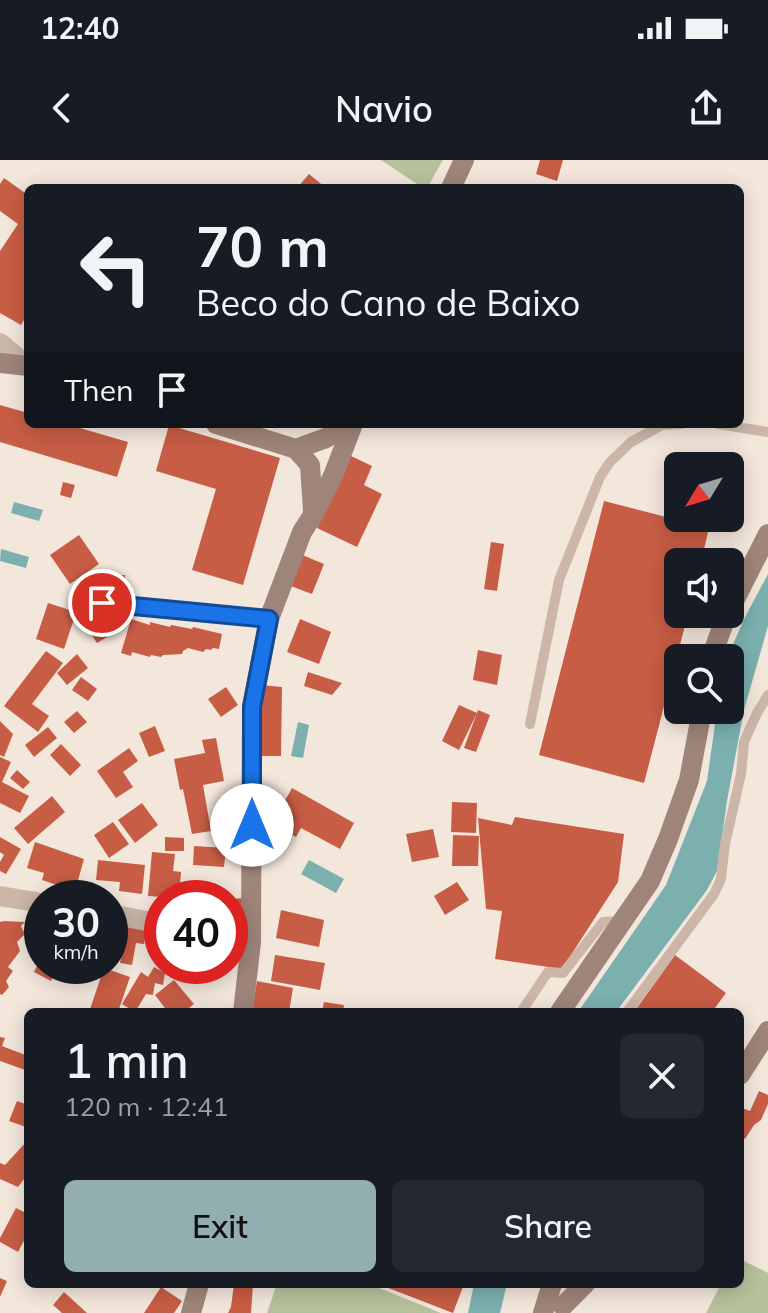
<!DOCTYPE html>
<meta charset="utf-8">
<style>
:root{--surface:#171b24;--page:#242831;--text:#f1f3f6;--muted:#9ea1a6;--accent:#92aeb0}
body{margin:0;font-family:Mulish,sans-serif;background:var(--page);color:var(--text);height:100vh;display:flex;flex-direction:column;font-size:30px;white-space:nowrap}
*{box-sizing:border-box;margin:0}
p{font-size:26px;color:var(--muted)}
.icon{flex:none;width:44px;height:44px;fill:none;stroke:currentColor;stroke-width:2;stroke-linecap:round;stroke-linejoin:round}
.map{position:relative;flex:1;overflow:hidden}
.sheet{position:absolute;left:24px;top:848px;width:720px;height:280px;display:flex;flex-direction:column;background:var(--surface);border-radius:12px;box-shadow:0 4px 20px #0003}
.sheet>*{flex:none}
.hud{position:absolute;left:24px;top:24px;width:720px;height:244px;border-radius:12px;box-shadow:0 4px 20px #0003;background:#171b24;color:var(--text);overflow:hidden}
.needle{width:52px;rotate:232deg}
.controls{position:absolute;left:664px;top:292px;display:grid;gap:16px}
.controls a{display:grid;place-items:center;width:80px;height:80px;border-radius:12px;background:var(--surface);box-shadow:0 4px 20px #0003;font-size:40px}
.speed{position:absolute;left:24px;top:720px;display:flex;gap:16px;font-size:40px;font-weight:700;text-align:center}
.speed>*{display:grid;place-content:center;width:104px;height:104px;border-radius:50%;background:var(--surface);box-shadow:0 4px 20px #0003;line-height:1}
.speed small{font-size:20px;font-weight:400}
.speed .limit{border:12px solid #d22;background:#fff;color:#111}
.pin{position:absolute;display:grid;place-items:center;width:68px;height:68px;color:#fff;margin:-34px;border:4px solid #fff;border-radius:50%;box-shadow:0 2px 8px #0007}
.me{position:absolute;width:88px;margin:-44px;rotate:0deg;stroke-linejoin:round;filter:drop-shadow(0 0 6px #0008)}
.turn{display:flex;align-items:center;gap:28px;height:168px;padding:0 40px;font-size:36px}
.turn .icon{width:104px;height:104px;stroke-width:2.5}
.turn b{display:block;font-size:56px;line-height:68px}
.then{display:flex;align-items:center;height:76px;padding:0 40px;background:#0003;gap:16px;font-size:30px}
.round{display:grid;place-items:center;flex:none;width:84px;height:84px;border-radius:12px;background:var(--page)}
.head{display:flex;align-items:center;justify-content:space-between;height:136px;padding:0 40px}
h1{font-size:48px;font-weight:600;line-height:60px}
.button{display:flex;gap:16px;margin-top:auto;padding:16px 40px}
.button a{flex:1;height:92px;border-radius:12px;background:var(--accent);color:#111;font-size:32px;font-weight:600;line-height:92px;text-align:center}
.button a+a{background:var(--page);color:var(--text)}
.status{display:flex;justify-content:space-between;align-items:center;height:56px;padding:0 40px;background:var(--surface);direction:ltr}
.status svg{height:22px;fill:currentColor}
header{display:flex;justify-content:space-between;align-items:center;height:104px;padding:0 40px;background:var(--surface);font-size:36px;font-weight:600}
.map>svg:first-child{display:block}
.green{fill:#b7c29c}
.water{fill:#7bb0af}
.building{fill:#c85d45}
.lines{fill:none;stroke-linecap:round;stroke-linejoin:round}
.lane{stroke:#cbb6a8;stroke-width:10}
.street{stroke:#cbb6a8;stroke-width:20}
.secondary{stroke:#9f8579;stroke-width:20}
.route-casing{stroke:#114b97;stroke-width:20}
.route{stroke:#1a73e8;stroke-width:14}
</style>
<div class="status"><b>12:40</b><svg viewBox="0 0 49 12"><path d="M0 12V9h3v3zM5 12V6h3v6zM10 12V3h3v9zM15 12V0h3v12zM26 1h20v11H26zM47 4h2v5h-2z"/></svg></div>
<header><svg class="icon" aria-label="back" viewBox="0 0 24 24"><path d="M15 5l-7 7 7 7"/></svg>Navio<svg class="icon" aria-label="share" viewBox="0 0 24 24"><path d="M12 15V3M7 8l5-5 5 5M5 13v7h14v-7"/></svg></header>
<div class="map">
<svg width="768" height="1153" viewBox="0 0 768 1153">
<rect width="100%" height="100%" fill="#f3e7dc"/>
<!-- green -->
<path class="green" d="M 381,0 L 443,0 L 427,28 L 423,28 Z
M 740,1099 L 768,1113 L 768,1153 L 706,1153 L 721,1124 L 740,1124 Z
M 277,1124 L 369,1124 L 441,1153 L 267,1153 Z"/>
<!-- water -->
<path class="water" d="M 14,342 L 43,350 L 39,361 L 11,353 Z
M 1,389 L 29,397 L 26,408 L 0,401 Z
M 768,414 L 768,466 L 744,550 L 727,641 L 717,711 L 707,730 L 616,852 L 578,852 L 666,725 L 707,621 L 717,550 L 730,550 L 730,498 L 729,498 C 737,469 754,441 768,414 Z
M 298,562 L 309,565 L 303,598 L 291,596 Z
M 309,700 L 344,719 L 336,733 L 301,714 Z
M 474,1124 L 507,1124 L 500,1153 L 468,1153 Z"/>
<!-- building -->
<path class="building" d="M 540,0 L 563,0 L 557,21 L 536,14 Z
M 309,14 L 326,28 L 297,28 Z
M 4,18 L 28,35 L 28,153 L 21,165 L 0,153 L 0,91 L 18,64 L 0,51 L 0,24 Z
M 0,245 L 28,253 L 28,264 L 66,264 L 128,282 L 117,317 L 0,282 Z
M 169,265 L 280,298 L 243,425 L 192,410 L 216,329 L 156,311 Z
M 351,296 L 372,306 L 364,325 L 382,334 L 357,387 L 317,368 Z
M 63,322 L 75,325 L 71,338 L 60,335 Z
M 604,341 L 709,368 L 701,402 L 678,402 L 678,454 L 688,454 L 644,623 L 539,595 Z
M 79,375 L 99,404 L 70,424 L 50,395 Z
M 491,382 L 504,384 L 497,431 L 484,429 Z
M 300,394 L 324,404 L 312,434 L 288,425 Z
M 93,414 L 125,415 L 125,431 L 92,429 Z
M 77,442 L 92,447 L 86,463 L 74,459 L 64,489 L 36,479 L 48,443 L 73,451 Z
M 101,457 L 112,474 L 97,483 L 86,466 Z
M 131,459 L 150,465 L 150,462 L 170,467 L 171,465 L 192,469 L 193,467 L 222,474 L 219,489 L 213,488 L 211,490 L 206,489 L 203,492 L 188,488 L 183,491 L 182,494 L 163,495 L 161,497 L 151,495 L 150,497 L 132,492 L 131,496 L 121,493 Z
M 300,459 L 331,472 L 319,504 L 287,492 Z
M 478,490 L 502,495 L 497,525 L 473,520 Z
M 46,491 L 63,503 L 32,544 L 49,556 L 38,572 L 4,546 Z
M 77,494 L 88,508 L 67,525 L 57,513 Z
M 308,512 L 342,523 L 332,535 L 304,526 Z
M 81,517 L 97,529 L 88,541 L 72,530 Z
M 261,525 L 282,527 L 281,596 L 260,596 Z
M 226,527 L 238,545 L 221,557 L 208,539 Z
M 459,545 L 477,553 L 459,590 L 442,581 Z
M 478,550 L 490,555 L 476,592 L 464,588 Z
M 77,551 L 87,562 L 74,573 L 64,562 Z
M 0,561 L 13,574 L 4,597 L 0,595 Z
M 155,566 L 165,591 L 149,597 L 139,573 Z
M 48,567 L 57,578 L 34,597 L 25,585 Z
M 216,578 L 224,621 L 203,625 L 211,671 L 192,674 L 183,629 L 180,630 L 174,599 L 205,593 L 202,580 Z
M 61,584 L 81,605 L 70,616 L 50,595 Z
M 129,588 L 138,601 L 123,612 L 133,627 L 116,638 L 97,611 Z
M 0,597 L 11,602 L 2,622 L 29,636 L 20,653 L 0,643 Z
M 17,610 L 30,622 L 23,629 L 10,618 Z
M 292,628 L 354,663 L 340,689 L 301,668 L 296,677 L 272,664 Z
M 52,636 L 65,652 L 28,684 L 14,668 Z
M 452,642 L 477,643 L 476,673 L 451,672 Z
M 142,643 L 158,665 L 135,683 L 118,660 Z
M 515,657 L 624,674 L 618,722 L 562,809 L 495,799 L 502,751 L 486,749 L 478,658 L 512,665 Z
M 113,662 L 129,684 L 109,698 L 94,675 Z
M 216,662 L 246,663 L 245,684 L 215,683 Z
M 433,669 L 439,697 L 412,702 L 406,674 Z
M 453,675 L 479,676 L 478,706 L 452,706 Z
M 0,677 L 21,689 L 6,714 L 0,711 L 0,702 L 4,695 L 0,692 Z
M 165,677 L 184,678 L 184,691 L 165,691 Z
M 35,682 L 84,699 L 75,731 L 42,720 L 44,713 L 27,708 Z
M 194,686 L 226,688 L 224,707 L 193,705 Z
M 152,692 L 175,694 L 173,711 L 181,712 L 179,738 L 148,736 Z
M 98,700 L 145,705 L 142,734 L 119,731 L 120,722 L 96,720 Z
M 457,722 L 469,740 L 445,755 L 434,736 Z
M 246,738 L 246,767 L 230,767 L 230,739 Z
M 281,750 L 324,760 L 319,787 L 276,778 Z
M 123,758 L 148,763 L 144,784 L 136,783 L 132,805 L 120,803 L 123,786 L 118,785 Z
M 4,761 L 25,762 L 21,766 L 25,774 L 17,782 L 20,791 L 8,807 L 13,811 L 6,821 L 9,827 L 2,835 L 0,834 L 0,762 Z
M 42,795 L 42,806 L 58,806 L 51,821 L 34,812 Z
M 275,795 L 325,803 L 320,830 L 271,821 Z
M 675,795 L 726,833 L 712,852 L 634,852 Z
M 154,807 L 165,813 L 163,825 L 155,823 L 153,835 L 146,834 L 135,852 L 122,844 L 141,812 L 148,817 Z
M 104,808 L 130,817 L 118,852 L 89,852 Z
M 174,820 L 194,844 L 184,852 L 168,852 L 155,835 Z
M 257,821 L 293,828 L 289,852 L 252,852 Z
M 324,842 L 344,845 L 343,852 L 322,852 Z
M 0,877 L 5,878 L 2,886 L 28,896 L 28,911 L 0,901 Z
M 759,931 L 768,935 L 768,944 L 761,960 L 754,965 L 745,979 L 740,977 L 740,953 L 742,948 L 750,951 Z
M 17,941 L 28,945 L 28,971 L 24,970 L 26,967 L 9,961 Z
M 28,980 L 28,1001 L 24,1005 L 28,1014 L 18,1027 L 0,1019 L 0,1003 L 5,1005 Z
M 16,1048 L 28,1054 L 28,1073 L 18,1092 L 0,1082 L 0,1078 Z
M 0,1118 L 7,1121 L 0,1137 Z
M 234,1124 L 253,1124 L 251,1153 L 228,1153 L 231,1147 Z
M 378,1124 L 464,1124 L 453,1153 Z
M 161,1127 L 182,1141 L 174,1153 L 144,1153 Z
M 64,1132 L 87,1153 L 62,1153 L 53,1145 Z"/>
<g class="lines">
<!-- lane -->
<path class="lane" d="M 718,264 L 768,272
M 102,443 L 269,459
M 530,564 L 559,420 L 600,317 L 610,302 L 631,282 L 662,265 L 682,264
M 521,852 L 548,812 L 563,813 L 603,762 L 620,761
M 627,852 L 714,734 L 721,719 L 725,684 L 741,614 L 744,582 L 757,553 L 768,535"/>
<!-- street -->
<path class="street" d="M 0,183 L 26,205
M 0,736 L 42,743
M 110,754 L 162,764
M 230,778 L 251,782"/>
<!-- secondary -->
<path class="secondary" d="M 451,28 L 464,0
M 0,203 L 28,206
M 216,264 L 296,289 L 310,305 L 313,351
M 296,289 L 326,278 L 348,264
M 730,449 L 768,374
M 711,498 L 727,454
M 243,852 L 251,782 L 252,547 L 269,459 L 302,372 L 313,355 L 333,316 L 353,264
M 560,852 L 650,721 L 668,679 L 689,620 L 702,550
M 740,915 L 768,871
M 563,1146 L 585,1124
M 191,1153 L 199,1124
M 543,1153 L 552,1124"/>
</g>
<g class="lines">
<!-- route casing -->
<g class="route-casing">
<path id="route" d="M 102,443 L 269,459 L 252,547 L 252,665"/>
</g>
<!-- route -->
<use href="#route" class="route"/>
</g>
</svg>
<div class="controls">
<a><svg class="needle" viewBox="-14 -14 28 28"><path d="M0-13l5 13h-10z" fill="#e53935"/><path d="M0 13l5-13h-10z" fill="#9ea1a6"/></svg></a>
<a><svg class="icon" aria-label="sound" viewBox="0 0 24 24"><path d="M4 9h4l5-4v14l-5-4H4zM17 9q2 3 0 6"/></svg></a>
<a><svg class="icon" aria-label="search" viewBox="0 0 24 24"><circle cx="10" cy="10" r="6"/><path d="M15 15l6 6"/></svg></a>
</div>
<div class="speed"><div>30<small>km/h</small></div><div class="limit">40</div></div>
<div class="pin" style="left:102px;top:443px;background:#d93025"><svg class="icon" aria-label="arrive" viewBox="0 0 24 24"><path d="M6 21V4h12l-3 4 3 4H6"/></svg></div>
<svg class="me" style="left:252px;top:665px" viewBox="-20 -20 40 40"><circle r="19" fill="#fff"/><path d="M0-13L10 11 0 6-10 11z" fill="#1a73e8"/></svg>
<div class="hud">
<div class="turn"><svg class="icon" aria-label="left" viewBox="0 0 24 24"><path d="M17 20v-9H6M10 6l-5 5 5 5"/></svg><div><b>70 m</b>Beco do Cano de Baixo</div></div>
<div class="then">Then<svg class="icon" aria-label="arrive" viewBox="0 0 24 24"><path d="M6 21V4h12l-3 4 3 4H6"/></svg></div>
</div>
<section class="sheet">
<div class="head"><div><h1>1 min</h1><p>120 m · 12:41</p></div><a class="round"><svg class="icon" aria-label="close" viewBox="0 0 24 24"><path d="M6 6l12 12M18 6L6 18"/></svg></a></div>
<div class="button"><a>Exit</a><a>Share</a></div>
</section>
</div>
